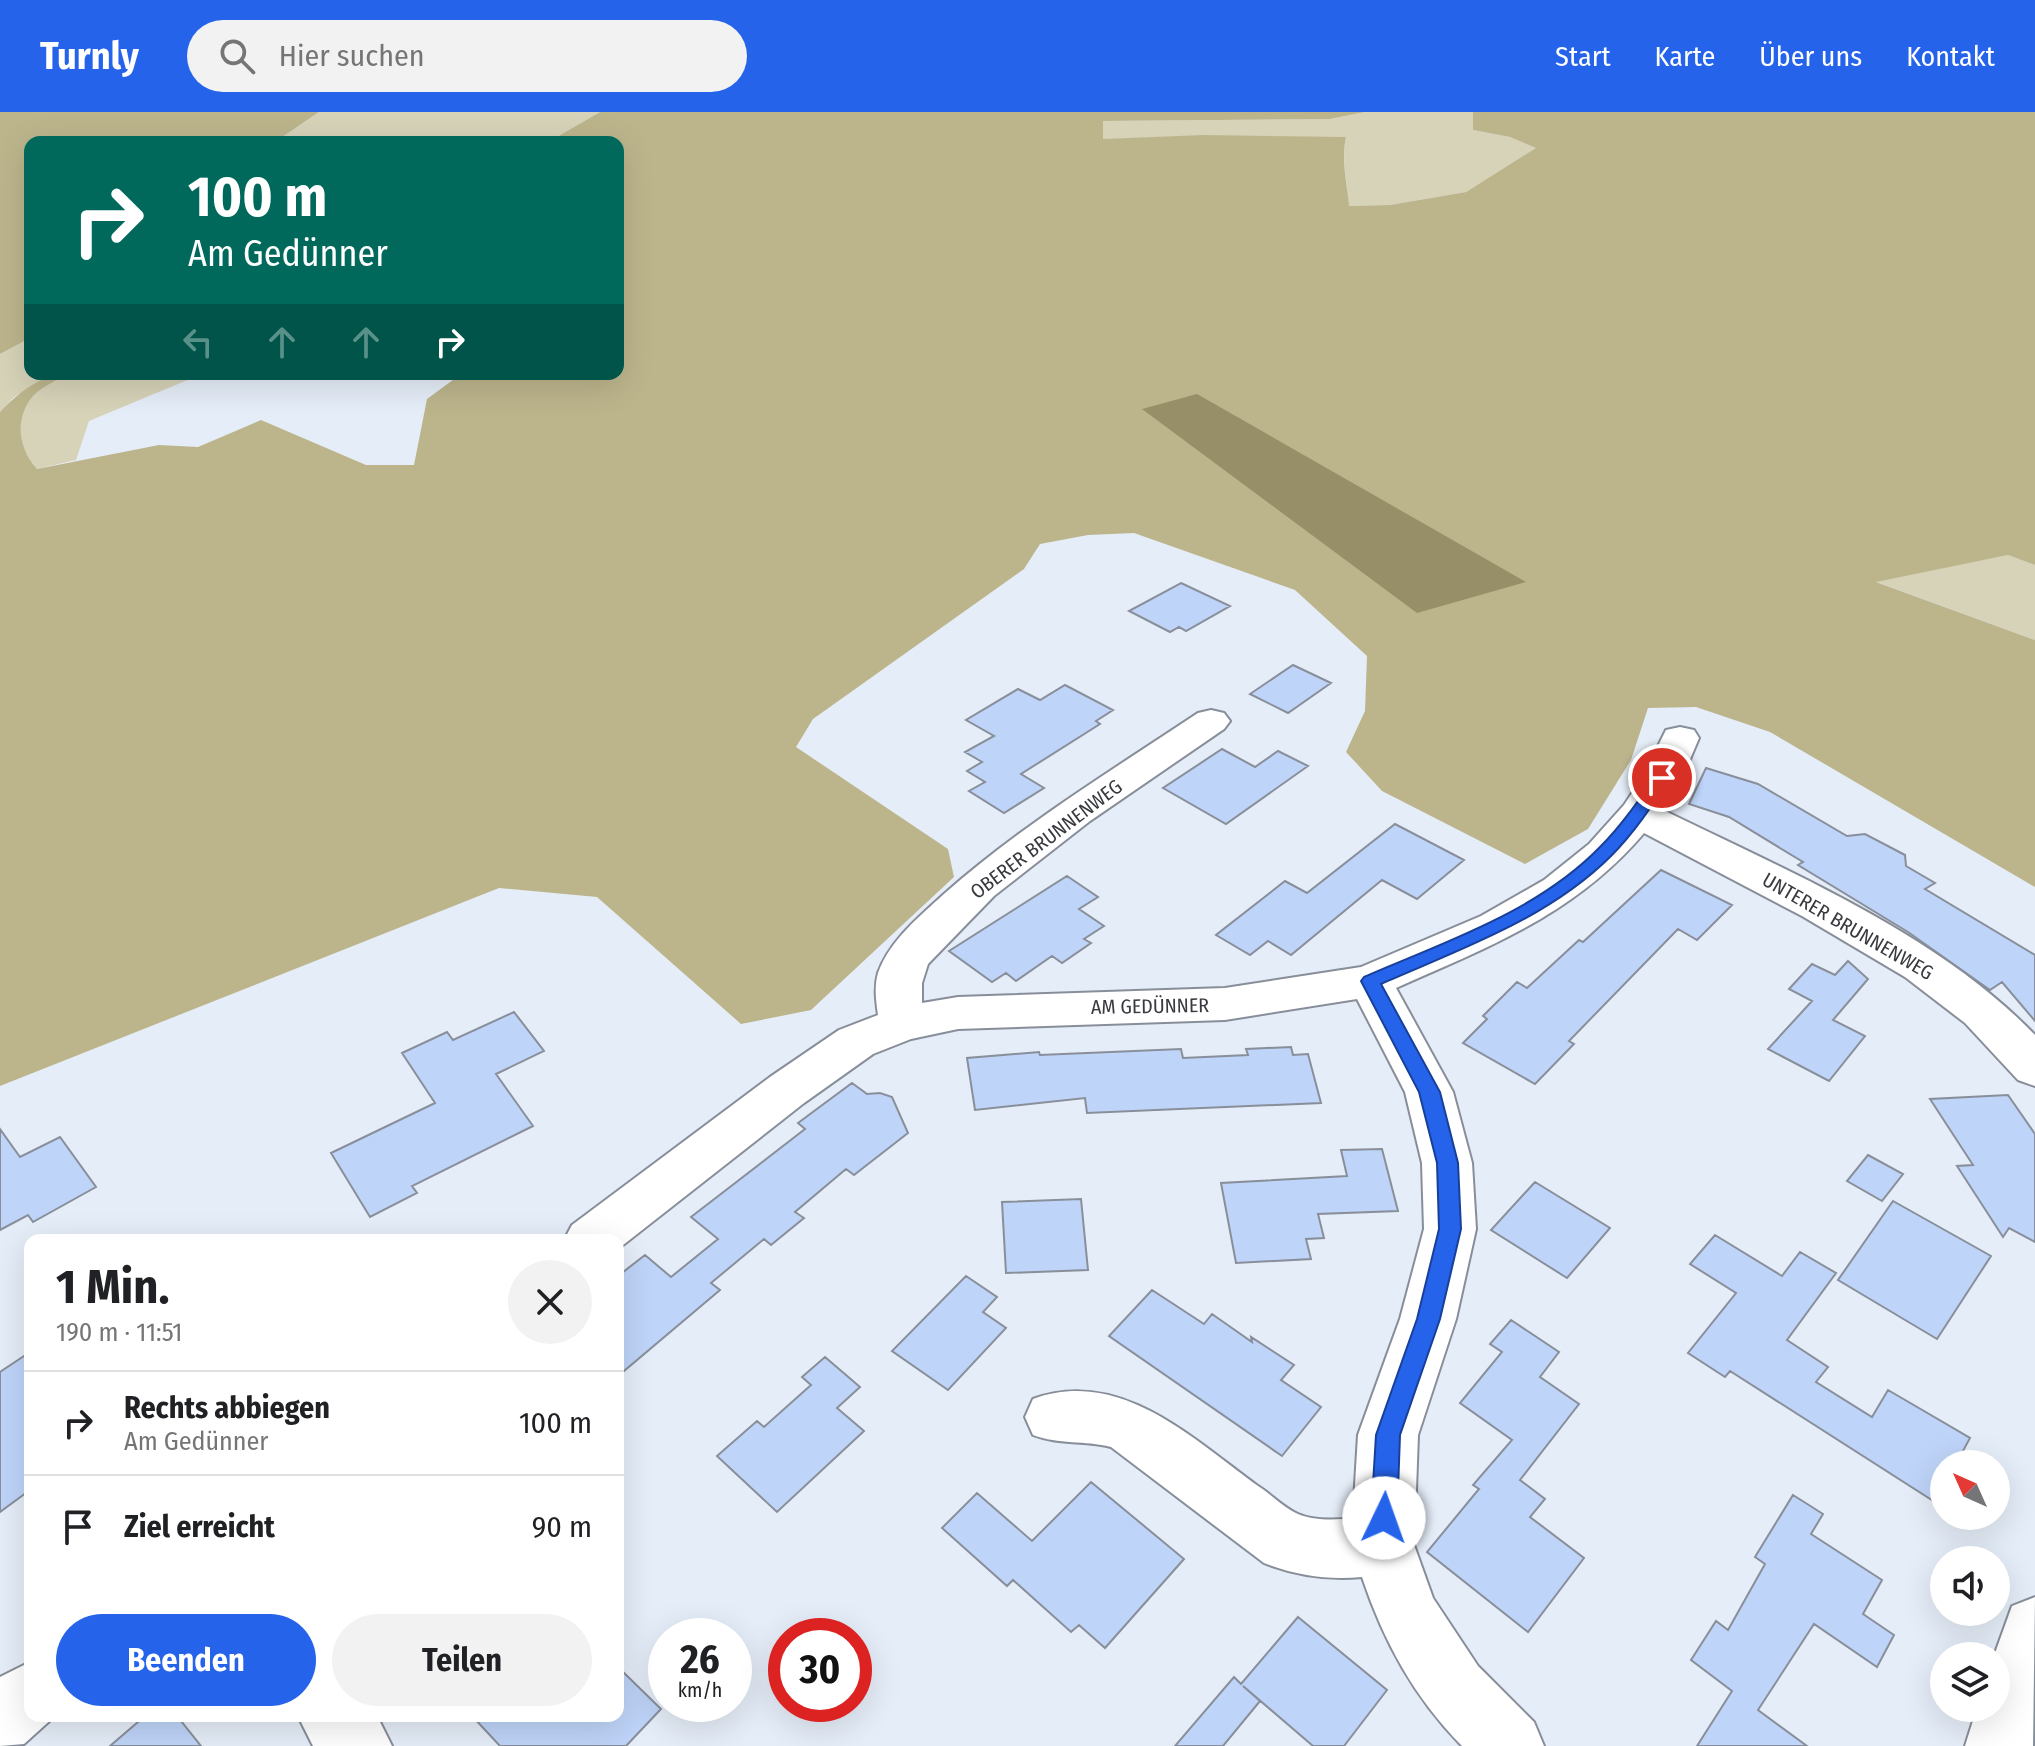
<!DOCTYPE html>
<html lang="de">
<meta charset="utf-8">
<style>
:root{--surface:#fff;--page:#f2f2f2;--text:#202124;--muted:#757577;--line:#e0e0e0;--accent:#2563eb}
body{margin:0;font-family:"Fira Sans Condensed",sans-serif;background:var(--page);color:var(--text);height:100vh;display:flex;flex-direction:column;font-size:30px;white-space:nowrap}
*{box-sizing:border-box;margin:0}
p{font-size:26px;color:var(--muted)}
.icon{flex:none;width:44px;height:44px;fill:none;stroke:currentColor;stroke-width:2;stroke-linecap:round;stroke-linejoin:round}
.map{position:relative;flex:1;overflow:hidden}
.panel{position:absolute;left:24px;top:1122px;width:600px;height:488px;display:flex;flex-direction:column;background:var(--surface);border-radius:16px;box-shadow:0 8px 32px #0002}
.panel>*{flex:none}
.hud{position:absolute;left:24px;top:24px;width:600px;height:244px;border-radius:16px;box-shadow:0 8px 32px #0002;background:#00695c;color:#fff;overflow:hidden}
.needle{width:52px;rotate:315deg}
.controls{position:absolute;left:1930px;top:1338px;display:grid;gap:16px}
.controls a{display:grid;place-items:center;width:80px;height:80px;border-radius:50%;background:var(--surface);box-shadow:0 8px 32px #0002;font-size:40px}
.speed{position:absolute;left:648px;top:1506px;display:flex;gap:16px;font-size:40px;font-weight:700;text-align:center}
.speed>*{display:grid;place-content:center;width:104px;height:104px;border-radius:50%;background:var(--surface);box-shadow:0 8px 32px #0002;line-height:1}
.speed small{font-size:20px;font-weight:400}
.speed .limit{border:12px solid #d22;background:#fff;color:#111}
.pin{position:absolute;display:grid;place-items:center;width:68px;height:68px;color:#fff;margin:-34px;border:4px solid #fff;border-radius:50%;box-shadow:0 2px 8px #0007}
.me{position:absolute;width:88px;margin:-44px;rotate:3deg;stroke-linejoin:round;filter:drop-shadow(0 0 6px #0008)}
.turn{display:flex;align-items:center;gap:28px;height:168px;padding:0 32px;font-size:36px}
.turn .icon{width:104px;height:104px;stroke-width:2.5}
.turn b{display:block;font-size:56px;line-height:68px}
.lanes{display:flex;align-items:center;height:76px;padding:0 32px;background:#0003;justify-content:center;gap:40px;direction:ltr}
.lanes .off{opacity:.35}
.round{display:grid;place-items:center;flex:none;width:84px;height:84px;border-radius:42px;background:var(--page)}
.overview{display:flex;align-items:center;justify-content:space-between;height:136px;padding:0 32px}
h1{font-size:48px;font-weight:700;line-height:60px}
.primary-button{display:flex;gap:16px;margin-top:auto;padding:16px 32px}
.primary-button a{flex:1;height:92px;border-radius:48px;background:var(--accent);color:#fff;font-size:32px;font-weight:700;line-height:92px;text-align:center}
.primary-button a+a{background:var(--page);color:var(--text)}
ul{padding:0;list-style:none}
li{display:flex;align-items:center;gap:24px;height:104px;padding:0 32px;border-top:2px solid var(--line)}
li div{flex:1}
li b{display:block;font-size:30px}
li em{font-style:normal}
header{display:flex;align-items:center;gap:48px;box-sizing:border-box;height:112px;padding:0 40px;background:var(--accent);color:#fff}
header strong{font-size:38px}
nav{display:flex;gap:44px;margin-inline-start:auto;font-size:28px}
.search{width:560px;height:72px;background:var(--page);display:flex;align-items:center;gap:20px;box-sizing:border-box;padding:0 28px;border-radius:44px;color:var(--muted);font-size:30px}
.map>svg:first-child{display:block}
.green{fill:#d7d3b9}
.forest{fill:#bcb58c}
.water{fill:#968f67}
.building{fill:#bed4f8;stroke:#898f9a;stroke-width:2}
.lines{fill:none;stroke-linecap:round;stroke-linejoin:round}
.minor-casing{stroke:#888e99;stroke-width:4}
.minor{fill:#fff;fill-rule:evenodd}
.route{fill:#2563eb;stroke:#184099;stroke-width:2}
.labels{text-anchor:middle;stroke-width:6;stroke-linejoin:round;paint-order:stroke}
.street-label{font-size:20px;fill:#383a3f;stroke:#fff}
</style>
<header>
<strong>Turnly</strong>
<div class="search"><svg class="icon" aria-label="search" viewBox="0 0 24 24"><circle cx="10" cy="10" r="6"/><path d="M15 15l6 6"/></svg>Hier suchen</div>
<nav><a>Start</a><a>Karte</a><a>Über uns</a><a>Kontakt</a></nav>
</header>
<div class="map">
<svg width="2035" height="1634" viewBox="0 0 2035 1634">
<rect width="100%" height="100%" fill="#e5edf8"/>
<!-- green -->
<path class="green" d="M 319,0 L 600,0 L 548,30 L 275,30 Z
M 1365,0 L 1473,0 L 1473,18 L 1510,25 L 1537,36 L 1466,80 L 1390,93 L 1348,94 C 1348,68 1341,51 1346,25 L 1102,27 L 1103,9 L 1330,7 Z
M 30,226 L 30,262 L 53,262 L 14,285 L 0,300 L 0,242 Z
M 67,262 L 202,262 L 89,309 L 76,348 L 37,357 C 20,338 13,311 30,288 C 37,277 56,269 67,262 Z
M 2008,443 L 2035,453 L 2035,528 L 1874,469 Z"/>
<!-- forest -->
<path class="forest" d="M 0,0 L 319,0 L 275,30 L 30,30 L 30,226 L 0,242 Z
M 600,0 L 1365,0 L 1330,7 L 1103,9 L 1103,27 L 1204,23 L 1346,25 C 1341,48 1347,70 1349,94 L 1390,93 L 1466,80 L 1536,36 L 1510,25 L 1473,18 L 1473,0 L 2035,0 L 2035,453 L 2008,443 L 1876,470 L 2035,528 L 2035,775 L 1770,620 L 1696,595 L 1648,596 L 1631,648 L 1588,717 L 1525,752 L 1382,679 L 1346,640 L 1365,599 L 1367,544 L 1295,478 L 1134,421 L 1088,423 L 1040,432 L 1024,457 L 813,607 L 796,635 L 948,737 L 954,765 L 811,898 L 741,912 L 597,785 L 499,776 L 0,974 L 0,300 C 17,282 41,262 67,262 C 56,269 37,277 30,288 C 14,311 20,338 37,357 L 159,333 L 198,335 L 261,308 L 366,353 L 414,353 L 427,287 L 461,262 L 618,262 L 618,30 L 548,30 Z"/>
<!-- water -->
<path class="water" d="M 1197,282 L 1526,470 L 1417,501 L 1142,297 Z"/>
<!-- building -->
<path class="building" d="M 1181,471 L 1230,494 L 1186,519 L 1179,515 L 1170,520 L 1129,499 Z
M 1293,553 L 1331,571 L 1288,601 L 1250,582 Z
M 1065,573 L 1113,598 L 1096,609 L 1100,612 L 1021,662 L 1044,676 L 1004,701 L 969,679 L 985,670 L 967,659 L 982,650 L 965,640 L 994,624 L 966,608 L 1018,577 L 1040,588 Z
M 1222,637 L 1255,655 L 1278,639 L 1308,654 L 1226,712 L 1163,676 Z
M 1706,656 L 1758,672 L 1847,724 L 1865,722 L 1905,743 L 1906,754 L 1935,771 L 1925,777 L 2035,843 L 2035,909 L 2002,870 L 1990,878 L 1908,820 L 1798,753 L 1803,750 L 1729,705 L 1689,692 Z
M 1395,712 L 1464,748 L 1417,787 L 1382,768 L 1291,843 L 1268,829 L 1250,843 L 1216,823 L 1285,769 L 1307,781 Z
M 1661,758 L 1732,793 L 1697,828 L 1678,817 L 1569,929 L 1574,932 L 1535,972 L 1463,931 L 1487,907 L 1483,904 L 1517,870 L 1527,876 L 1579,828 L 1583,830 Z
M 1067,764 L 1098,785 L 1079,797 L 1104,814 L 1084,827 L 1091,831 L 1062,851 L 1052,844 L 1016,869 L 1006,861 L 992,870 L 949,839 Z
M 1848,849 L 1868,867 L 1833,908 L 1865,924 L 1829,969 L 1768,937 L 1812,889 L 1789,877 L 1812,852 L 1835,863 Z
M 514,900 L 544,939 L 496,962 L 533,1014 L 412,1074 L 417,1081 L 370,1105 L 331,1041 L 435,991 L 402,941 L 447,920 L 453,928 Z
M 1291,935 L 1293,943 L 1308,942 L 1321,991 L 1087,1001 L 1085,986 L 975,998 L 967,946 L 1039,940 L 1040,943 L 1181,937 L 1183,946 L 1248,943 L 1246,937 Z
M 852,971 L 867,982 L 880,981 L 892,985 L 908,1021 L 854,1063 L 846,1057 L 795,1100 L 804,1106 L 771,1133 L 764,1127 L 711,1171 L 720,1178 L 618,1264 L 618,1164 L 645,1143 L 671,1165 L 718,1127 L 691,1105 L 805,1017 L 798,1011 Z
M 2008,983 L 2035,1022 L 2035,1130 L 2009,1116 L 2003,1125 L 1957,1054 L 1973,1053 L 1930,987 Z
M 0,1017 L 20,1045 L 60,1025 L 96,1075 L 33,1110 L 28,1103 L 0,1118 Z
M 1382,1037 L 1398,1099 L 1318,1102 L 1324,1126 L 1306,1127 L 1311,1147 L 1236,1151 L 1221,1071 L 1347,1064 L 1341,1038 Z
M 1868,1043 L 1903,1062 L 1882,1089 L 1847,1069 Z
M 1535,1070 L 1610,1116 L 1567,1166 L 1491,1118 Z
M 1081,1087 L 1088,1158 L 1006,1161 L 1002,1090 Z
M 1893,1089 L 1991,1144 L 1937,1227 L 1838,1168 Z
M 1715,1123 L 1782,1164 L 1800,1140 L 1836,1161 L 1787,1228 L 1828,1255 L 1816,1270 L 1872,1305 L 1888,1278 L 1970,1326 L 1956,1352 L 1944,1352 L 1944,1373 L 1935,1390 L 1730,1259 L 1725,1265 L 1688,1241 L 1736,1181 L 1690,1152 Z
M 966,1164 L 997,1185 L 983,1200 L 1006,1216 L 948,1278 L 892,1239 Z
M 1152,1178 L 1204,1212 L 1212,1202 L 1252,1230 L 1251,1225 L 1294,1253 L 1281,1268 L 1321,1295 L 1282,1344 L 1109,1224 Z
M 1511,1208 L 1559,1240 L 1540,1265 L 1579,1292 L 1520,1368 L 1545,1387 L 1530,1405 L 1584,1446 L 1528,1520 L 1427,1440 L 1479,1377 L 1473,1373 L 1512,1328 L 1460,1291 L 1502,1240 L 1490,1232 Z
M 30,1240 L 30,1378 L 0,1400 L 0,1260 Z
M 825,1245 L 860,1275 L 837,1296 L 864,1319 L 777,1400 L 717,1344 L 757,1309 L 764,1315 L 811,1273 L 802,1265 Z
M 1091,1370 L 1184,1447 L 1105,1536 L 1079,1513 L 1071,1520 L 1013,1468 L 1007,1474 L 942,1416 L 977,1381 L 1032,1429 Z
M 1793,1383 L 1823,1402 L 1811,1422 L 1882,1468 L 1863,1502 L 1894,1523 L 1877,1555 L 1814,1512 L 1758,1598 L 1807,1634 L 1697,1634 L 1732,1579 L 1691,1548 L 1716,1509 L 1728,1518 L 1765,1452 L 1755,1445 Z
M 1298,1505 L 1387,1578 L 1344,1634 L 1313,1634 L 1243,1574 L 1260,1589 L 1223,1634 L 1175,1634 L 1234,1565 L 1241,1572 Z
M 618,1555 L 661,1597 L 626,1634 L 500,1634 L 472,1604 L 618,1604 Z
M 145,1604 L 177,1604 L 201,1634 L 110,1634 Z"/>
<g class="lines">
<!-- minor casing -->
<g class="minor-casing">
<path id="minor" d="M 1211,598 L 1224,601 L 1230,609 L 1224,617 L 1090,709 L 994,784 L 928,852 L 922,871 L 922,891 L 958,885 L 1225,876 L 1361,855 L 1481,804 L 1544,768 L 1589,732 L 1624,693 L 1642,666 L 1666,618 L 1680,615 L 1694,618 L 1699,626 L 1682,666 L 1661,697 C 1787,759 1937,821 2035,923 L 2035,974 L 2018,968 L 1965,911 L 1905,865 L 1802,804 L 1644,721 C 1574,803 1492,833 1396,876 L 1453,980 L 1472,1051 L 1476,1117 L 1456,1207 L 1418,1323 L 1414,1433 L 1433,1486 L 1478,1554 L 1534,1610 L 1544,1634 L 1462,1634 C 1414,1585 1384,1530 1362,1465 C 1328,1468 1297,1464 1264,1451 L 1111,1335 C 1084,1328 1059,1333 1033,1323 L 1025,1305 L 1033,1287 C 1120,1255 1193,1327 1258,1374 C 1271,1382 1284,1396 1298,1402 C 1314,1409 1337,1408 1353,1406 L 1358,1323 L 1400,1207 L 1424,1117 L 1422,1051 L 1405,980 L 1357,887 L 1225,908 L 958,917 L 911,927 L 873,942 L 804,991 L 618,1137 L 618,1128 L 564,1128 L 572,1113 L 770,965 L 839,918 L 878,903 C 876,889 874,875 878,861 C 890,828 920,804 944,782 C 1022,713 1111,659 1198,601 Z
M 2035,1485 L 2033,1634 L 1965,1634 L 1977,1596 L 1996,1596 L 1994,1544 L 2012,1494 Z
M 30,1550 L 30,1604 L 55,1604 L 24,1632 L 0,1634 L 0,1565 Z
M 298,1604 L 377,1604 L 392,1634 L 313,1634 Z"/>
</g>
<!-- minor -->
<use href="#minor" class="minor"/>
</g>
<!-- route -->
<path class="route" d="M 1662,661 L 1670,666 C 1652,694 1634,721 1611,744 C 1548,807 1460,837 1381,872 L 1440,980 L 1458,1051 L 1461,1117 L 1440,1207 L 1400,1323 L 1397,1406 L 1393,1414 L 1384,1417 L 1375,1414 L 1371,1406 L 1376,1323 L 1417,1207 L 1439,1117 L 1437,1051 L 1419,980 L 1361,869 L 1364,865 C 1444,830 1537,800 1600,735 C 1622,713 1639,688 1656,663 Z"/>
<g class="labels">
<!-- street labels -->
<g class="street-label">
<text transform="translate(1046 727) rotate(-37)" y="7">OBERER BRUNNENWEG</text>
<text transform="translate(1848 814) rotate(30)" y="7">UNTERER BRUNNENWEG</text>
<text transform="translate(1150 894) rotate(-1)" y="7">AM GEDÜNNER</text>
</g>
</g>
</svg>
<div class="controls">
<a><svg class="needle" viewBox="-14 -14 28 28"><path d="M0-13l5 13h-10z" fill="#e53935"/><path d="M0 13l5-13h-10z" fill="#757577"/></svg></a>
<a><svg class="icon" aria-label="sound" viewBox="0 0 24 24"><path d="M4 9h4l5-4v14l-5-4H4zM17 9q2 3 0 6"/></svg></a>
<a><svg class="icon" aria-label="layers" viewBox="0 0 24 24"><path d="M12 4l9 5-9 5-9-5zM3 14l9 5 9-5"/></svg></a>
</div>
<div class="speed"><div>26<small>km/h</small></div><div class="limit">30</div></div>
<div class="pin" style="left:1662px;top:666px;background:#d93025"><svg class="icon" aria-label="arrive" viewBox="0 0 24 24"><path d="M6 21V4h12l-3 4 3 4H6"/></svg></div>
<svg class="me" style="left:1384px;top:1406px" viewBox="-20 -20 40 40"><circle r="19" fill="#fff"/><path d="M0-13L10 11 0 6-10 11z" fill="#2563eb"/></svg>
<div class="hud">
<div class="turn"><svg class="icon" aria-label="right" viewBox="0 0 24 24"><path d="M7 20v-9h11M14 6l5 5-5 5"/></svg><div><b>100 m</b>Am Gedünner</div></div>
<div class="lanes"><svg class="icon off" aria-label="left" viewBox="0 0 24 24"><path d="M17 20v-9H6M10 6l-5 5 5 5"/></svg><svg class="icon off" aria-label="ahead" viewBox="0 0 24 24"><path d="M12 20V5M6 11l6-6 6 6"/></svg><svg class="icon off" aria-label="ahead" viewBox="0 0 24 24"><path d="M12 20V5M6 11l6-6 6 6"/></svg><svg class="icon" aria-label="right" viewBox="0 0 24 24"><path d="M7 20v-9h11M14 6l5 5-5 5"/></svg></div>
</div>
<section class="panel">
<div class="overview"><div><h1>1 Min.</h1><p>190 m · 11:51</p></div><a class="round"><svg class="icon" aria-label="close" viewBox="0 0 24 24"><path d="M6 6l12 12M18 6L6 18"/></svg></a></div>
<ul>
<li><svg class="icon" aria-label="right" viewBox="0 0 24 24"><path d="M7 20v-9h11M14 6l5 5-5 5"/></svg><div><b>Rechts abbiegen</b><p>Am Gedünner</p></div><em>100 m</em></li>
<li><svg class="icon" aria-label="arrive" viewBox="0 0 24 24"><path d="M6 21V4h12l-3 4 3 4H6"/></svg><div><b>Ziel erreicht</b></div><em>90 m</em></li>
</ul>
<div class="primary-button"><a>Beenden</a><a>Teilen</a></div>
</section>
</div>
